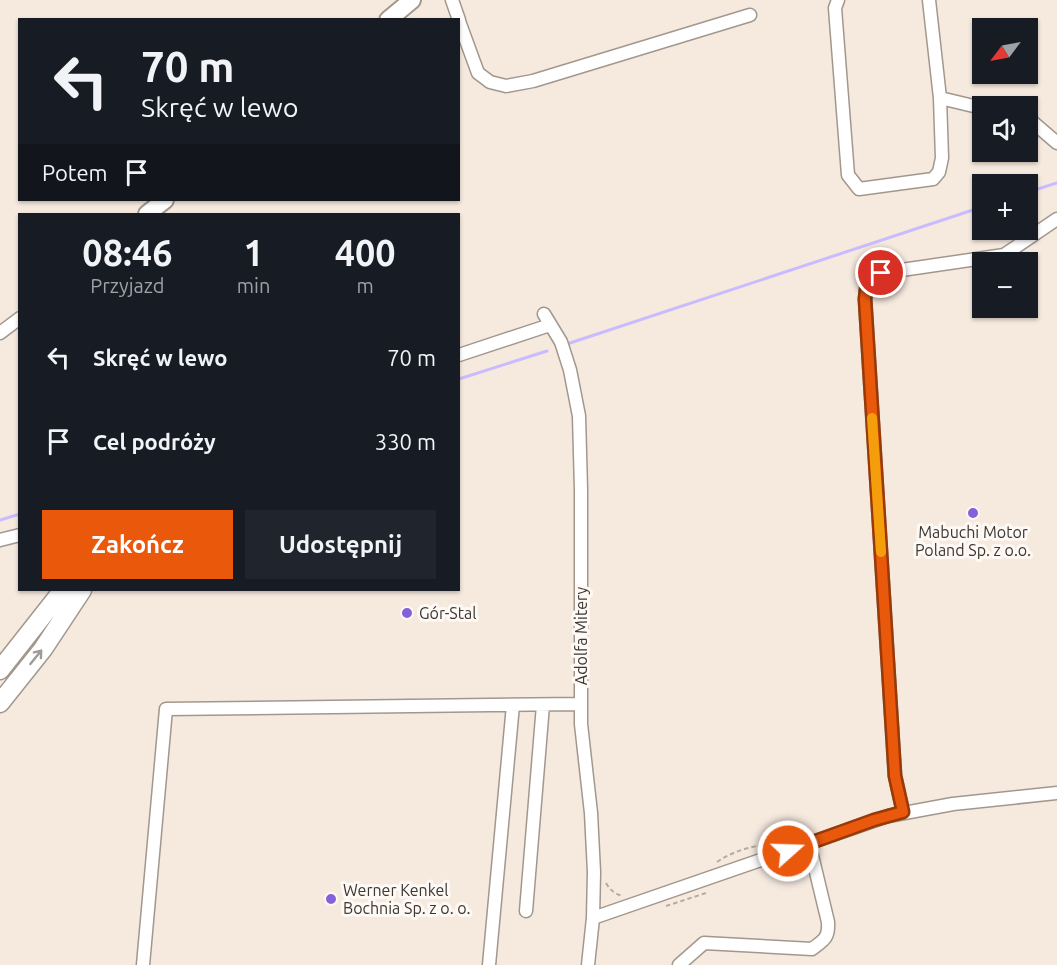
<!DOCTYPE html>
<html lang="pl">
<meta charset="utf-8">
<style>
:root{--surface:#171b24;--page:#20242c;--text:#f1f3f6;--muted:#9ea1a6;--accent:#ea580c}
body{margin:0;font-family:Ubuntu,sans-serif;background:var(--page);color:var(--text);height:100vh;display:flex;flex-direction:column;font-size:22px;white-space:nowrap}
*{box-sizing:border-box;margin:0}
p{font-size:20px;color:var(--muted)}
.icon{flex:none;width:33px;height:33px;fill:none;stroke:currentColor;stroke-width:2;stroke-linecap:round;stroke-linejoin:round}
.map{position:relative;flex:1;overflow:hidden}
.details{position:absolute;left:18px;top:213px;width:442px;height:378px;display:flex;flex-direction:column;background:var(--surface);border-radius:0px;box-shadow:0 2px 4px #0004}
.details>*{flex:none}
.top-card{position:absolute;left:18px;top:18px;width:442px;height:183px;border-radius:0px;box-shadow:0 2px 4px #0004;background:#171b24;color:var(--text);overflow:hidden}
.needle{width:39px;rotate:238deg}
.controls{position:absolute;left:972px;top:18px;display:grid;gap:12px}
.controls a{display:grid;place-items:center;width:66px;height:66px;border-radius:0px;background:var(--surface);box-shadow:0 2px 4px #0004;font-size:30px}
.pin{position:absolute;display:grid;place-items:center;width:51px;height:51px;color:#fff;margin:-26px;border:3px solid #fff;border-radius:50%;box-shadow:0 2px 6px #0007}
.me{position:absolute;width:66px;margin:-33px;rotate:70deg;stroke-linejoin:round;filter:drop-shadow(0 0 4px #0008)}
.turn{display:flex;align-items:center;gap:21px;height:126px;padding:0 24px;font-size:27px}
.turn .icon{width:78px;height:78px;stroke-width:2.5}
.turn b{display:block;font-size:42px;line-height:51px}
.then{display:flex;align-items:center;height:57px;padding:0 24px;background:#0003;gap:12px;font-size:22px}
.eta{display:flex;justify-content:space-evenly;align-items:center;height:102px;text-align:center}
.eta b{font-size:36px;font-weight:700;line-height:42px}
.primary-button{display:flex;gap:12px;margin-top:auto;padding:12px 24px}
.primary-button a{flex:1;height:69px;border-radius:0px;background:var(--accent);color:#fff;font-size:24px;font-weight:700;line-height:69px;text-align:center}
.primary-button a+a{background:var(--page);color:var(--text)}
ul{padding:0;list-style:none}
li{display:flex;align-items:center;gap:18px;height:84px;padding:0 24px}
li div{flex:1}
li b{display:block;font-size:22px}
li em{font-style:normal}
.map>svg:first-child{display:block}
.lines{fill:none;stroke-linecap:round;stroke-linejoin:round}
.stream{stroke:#c9bcfe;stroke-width:3}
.minor-casing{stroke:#a2978d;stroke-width:15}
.major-casing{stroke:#a2978d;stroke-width:20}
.highway-casing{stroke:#a2978d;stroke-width:21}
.path{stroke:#b4aba2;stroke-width:2;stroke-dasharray:4.5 3;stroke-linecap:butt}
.minor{stroke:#fff;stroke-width:12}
.major{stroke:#fff;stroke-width:16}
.highway{stroke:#fff;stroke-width:18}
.oneway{stroke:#9d9b98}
.route-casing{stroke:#983908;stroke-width:15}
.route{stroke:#ea580c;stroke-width:10}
.slow{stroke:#f59e0b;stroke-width:10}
.poi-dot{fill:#8460db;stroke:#fef9f4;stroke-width:2}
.labels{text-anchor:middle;stroke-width:6;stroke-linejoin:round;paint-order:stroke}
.poi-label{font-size:16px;fill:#3b3732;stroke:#fef9f4;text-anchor:start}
.street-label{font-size:16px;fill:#3b3732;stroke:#fef9f4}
</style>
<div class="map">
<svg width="1057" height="965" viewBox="0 0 1057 965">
<rect width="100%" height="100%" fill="#f6eadf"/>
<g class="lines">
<!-- stream -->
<path class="stream" d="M 1028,192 L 1057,183
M 570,343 L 982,207
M 459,379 L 547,351
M 0,520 L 20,514"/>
<!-- minor casing -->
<g class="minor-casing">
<path id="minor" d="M 452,0 L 459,20
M 838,0 L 835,8 L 848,175 L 859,189 L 933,179 L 939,172 L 942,158 L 940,98 L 929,0
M 459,21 L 478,73 L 490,82 L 506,86 L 533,81 L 750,15
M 940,98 L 982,108
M 1028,118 L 1057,143
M 544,314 L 561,342 L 570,370 L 579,416 L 581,490 L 581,724 L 591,813 L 594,872 L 593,918 L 588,965
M 0,333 L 20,318
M 459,355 L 550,325
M 0,540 L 20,535
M 903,812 L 895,776 L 865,299 L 867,282 L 881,273 L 1004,255 L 1057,219
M 526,911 L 543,705
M 593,918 L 888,816 L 953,804 L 1057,793
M 143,965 L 166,709 L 580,704
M 489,965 L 513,705
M 679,965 L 704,943 L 812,949 C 824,940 829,938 828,922 L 809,843"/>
</g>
<!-- major casing -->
<g class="major-casing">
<path id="major" d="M 388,20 L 412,0
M 147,214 L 165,200"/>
</g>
<!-- highway casing -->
<g class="highway-casing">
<path id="highway" d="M 0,670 L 63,590
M 0,703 L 43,649 L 82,590"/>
</g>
<!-- path -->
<path class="path" d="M 717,862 C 734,850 752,847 771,843
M 606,883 C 610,890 615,894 623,896
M 666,906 L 706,893"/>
<!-- minor -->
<use href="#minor" class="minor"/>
<!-- major -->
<use href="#major" class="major"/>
<!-- highway -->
<use href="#highway" class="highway"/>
</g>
<!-- one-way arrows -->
<defs><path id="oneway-shaft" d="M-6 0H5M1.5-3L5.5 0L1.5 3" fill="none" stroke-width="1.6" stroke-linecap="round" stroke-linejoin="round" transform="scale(1.5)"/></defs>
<use class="oneway" href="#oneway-shaft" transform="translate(36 657) rotate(-51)"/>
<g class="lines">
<!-- route casing -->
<g class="route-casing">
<path id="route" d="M 788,851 L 874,820 L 903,812 L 895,776 L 865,299 L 867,282 L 881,273"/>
</g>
<!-- route -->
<use href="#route" class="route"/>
<!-- slow -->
<path class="slow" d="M 872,418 L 881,552"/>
</g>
<!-- markers -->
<g class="poi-dot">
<circle cx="973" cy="513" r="6"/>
<circle cx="407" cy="613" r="6"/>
<circle cx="331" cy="899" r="6"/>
</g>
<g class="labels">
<!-- poi labels -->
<g class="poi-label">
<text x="973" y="538" text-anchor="middle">Mabuchi Motor<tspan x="973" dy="18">Poland Sp. z o.o.</tspan></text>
<text x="419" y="619">Gór-Stal</text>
<text x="343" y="896">Werner Kenkel<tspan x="343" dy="18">Bochnia Sp. z o. o.</tspan></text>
</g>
<!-- street labels -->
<g class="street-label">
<text transform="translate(581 636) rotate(-90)" y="6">Adolfa Mitery</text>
</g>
</g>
</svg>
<div class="controls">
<a><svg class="needle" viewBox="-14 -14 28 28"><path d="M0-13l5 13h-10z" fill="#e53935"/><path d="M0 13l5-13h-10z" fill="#9ea1a6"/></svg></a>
<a><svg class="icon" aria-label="sound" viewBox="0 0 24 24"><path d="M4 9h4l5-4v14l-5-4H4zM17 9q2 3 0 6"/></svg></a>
<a>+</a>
<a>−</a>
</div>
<div class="pin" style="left:881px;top:273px;background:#d93025"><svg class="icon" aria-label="arrive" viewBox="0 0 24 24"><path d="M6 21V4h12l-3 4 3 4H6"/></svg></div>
<svg class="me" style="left:788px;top:851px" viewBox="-20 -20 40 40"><circle r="17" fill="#ea580c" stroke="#fff" stroke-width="3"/><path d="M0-11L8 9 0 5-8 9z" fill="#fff"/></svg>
<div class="top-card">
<div class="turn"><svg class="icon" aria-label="left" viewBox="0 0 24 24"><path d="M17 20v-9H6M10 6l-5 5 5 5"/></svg><div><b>70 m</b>Skręć w lewo</div></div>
<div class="then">Potem<svg class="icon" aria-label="arrive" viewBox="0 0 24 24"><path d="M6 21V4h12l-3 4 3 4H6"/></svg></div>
</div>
<section class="details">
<div class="eta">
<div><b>08:46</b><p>Przyjazd</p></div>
<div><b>1</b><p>min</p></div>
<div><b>400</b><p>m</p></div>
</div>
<ul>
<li><svg class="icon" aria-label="left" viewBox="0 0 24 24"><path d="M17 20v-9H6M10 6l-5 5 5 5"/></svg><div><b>Skręć w lewo</b></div><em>70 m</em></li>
<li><svg class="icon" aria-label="arrive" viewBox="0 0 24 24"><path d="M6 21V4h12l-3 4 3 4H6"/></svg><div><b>Cel podróży</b></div><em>330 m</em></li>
</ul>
<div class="primary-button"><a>Zakończ</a><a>Udostępnij</a></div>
</section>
</div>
